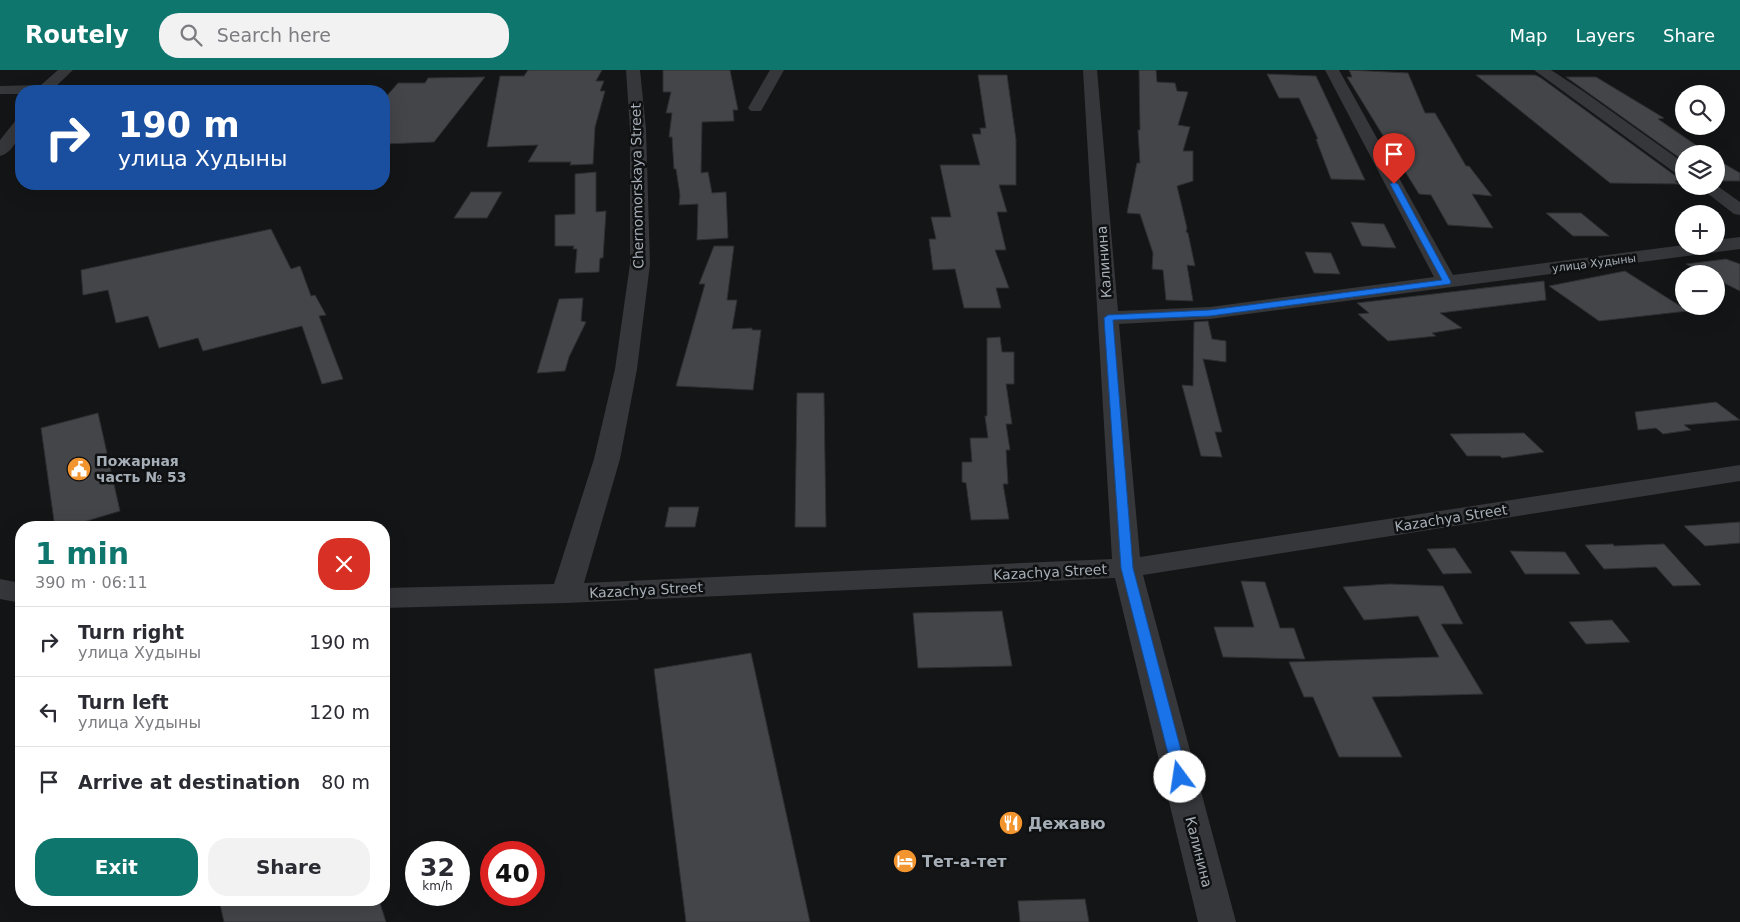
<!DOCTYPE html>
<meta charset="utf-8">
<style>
:root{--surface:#fff;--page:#f2f2f3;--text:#2b2b33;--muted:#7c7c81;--line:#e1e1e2;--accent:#0f766e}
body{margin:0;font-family:"DejaVu Sans",sans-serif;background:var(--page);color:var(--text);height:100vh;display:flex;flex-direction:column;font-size:19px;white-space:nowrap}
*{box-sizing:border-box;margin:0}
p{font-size:16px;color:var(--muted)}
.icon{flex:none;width:28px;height:28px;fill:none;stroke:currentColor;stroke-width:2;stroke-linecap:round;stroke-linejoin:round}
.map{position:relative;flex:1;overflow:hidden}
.drawer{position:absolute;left:15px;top:451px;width:375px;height:385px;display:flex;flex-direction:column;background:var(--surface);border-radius:20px;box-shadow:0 5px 20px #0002}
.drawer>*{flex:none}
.guide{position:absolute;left:15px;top:15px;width:375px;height:105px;border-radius:20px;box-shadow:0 5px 20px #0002;background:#1a4fa0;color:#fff;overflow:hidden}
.buttons{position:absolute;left:1675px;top:15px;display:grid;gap:10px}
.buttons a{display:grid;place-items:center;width:50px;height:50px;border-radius:50%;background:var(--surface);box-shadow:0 5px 20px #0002;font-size:25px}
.speed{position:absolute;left:405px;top:771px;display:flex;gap:10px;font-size:25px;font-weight:700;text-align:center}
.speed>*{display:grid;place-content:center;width:65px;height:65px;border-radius:50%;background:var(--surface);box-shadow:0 5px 20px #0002;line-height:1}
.speed small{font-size:12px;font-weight:400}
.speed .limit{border:8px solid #d22;background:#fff;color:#111}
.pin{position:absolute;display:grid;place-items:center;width:42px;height:42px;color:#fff;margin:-51px -21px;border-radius:50% 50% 50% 0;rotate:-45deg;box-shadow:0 0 5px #0007}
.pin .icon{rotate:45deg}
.me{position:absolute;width:55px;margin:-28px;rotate:346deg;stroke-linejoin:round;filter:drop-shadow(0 0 4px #0008)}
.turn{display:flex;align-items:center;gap:18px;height:105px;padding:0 20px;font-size:22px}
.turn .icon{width:65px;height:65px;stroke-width:2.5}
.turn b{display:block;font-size:35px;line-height:42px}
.round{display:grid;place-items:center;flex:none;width:52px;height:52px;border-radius:20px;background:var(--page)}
.summary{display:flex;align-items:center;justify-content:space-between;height:85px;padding:0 20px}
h1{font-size:30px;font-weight:600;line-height:38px;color:var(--accent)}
.action{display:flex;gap:10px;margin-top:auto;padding:10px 20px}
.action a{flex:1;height:58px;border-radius:20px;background:var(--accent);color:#fff;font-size:20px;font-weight:600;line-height:58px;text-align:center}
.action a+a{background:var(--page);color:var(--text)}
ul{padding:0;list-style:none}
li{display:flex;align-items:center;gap:15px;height:70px;padding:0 20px;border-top:1px solid var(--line)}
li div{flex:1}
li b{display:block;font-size:19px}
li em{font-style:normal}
header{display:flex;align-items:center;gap:30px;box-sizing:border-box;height:70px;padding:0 25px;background:var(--accent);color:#fff}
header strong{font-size:24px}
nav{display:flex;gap:28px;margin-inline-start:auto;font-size:18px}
.search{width:350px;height:45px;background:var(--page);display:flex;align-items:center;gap:12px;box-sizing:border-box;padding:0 18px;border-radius:20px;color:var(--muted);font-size:19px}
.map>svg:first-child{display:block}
.building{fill:#434549;stroke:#2e2f32}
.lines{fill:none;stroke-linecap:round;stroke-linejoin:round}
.minor{fill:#35373b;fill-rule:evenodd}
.route{fill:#1a73e8;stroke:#114b97}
.labels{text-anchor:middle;stroke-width:5;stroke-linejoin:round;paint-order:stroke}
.far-street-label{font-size:11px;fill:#a6aeb7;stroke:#0f1011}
.street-label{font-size:14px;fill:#a6aeb7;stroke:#0f1011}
.poi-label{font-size:14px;font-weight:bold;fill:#a6aeb7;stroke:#0f1011;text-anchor:start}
.near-poi-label{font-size:16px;font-weight:bold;fill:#a6aeb7;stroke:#0f1011;text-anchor:start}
</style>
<header>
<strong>Routely</strong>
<div class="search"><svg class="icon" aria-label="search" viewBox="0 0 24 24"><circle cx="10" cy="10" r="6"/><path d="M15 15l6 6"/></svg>Search here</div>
<nav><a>Map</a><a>Layers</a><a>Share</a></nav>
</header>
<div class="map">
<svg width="1740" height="852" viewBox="0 0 1740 852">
<rect width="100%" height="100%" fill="#141516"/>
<!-- building -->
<path class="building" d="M 528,0 L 602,0 L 596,11 L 604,11 L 600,21 L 605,21 L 595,57 L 593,94 L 570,95 L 571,92 L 528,92 L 538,75 L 487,77 L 500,6 L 524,6 Z
M 663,0 L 730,0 L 738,40 L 733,40 L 734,51 L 702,52 L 701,103 L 708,102 L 712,123 L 726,122 L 728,168 L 697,170 L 698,134 L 679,135 L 680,125 L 676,99 L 674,99 L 672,67 L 669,67 L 672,43 L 666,43 L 671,22 L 663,22 Z
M 1139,0 L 1156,0 L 1157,12 L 1175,13 L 1177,21 L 1188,22 L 1178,55 L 1190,57 L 1183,81 L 1193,81 L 1193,111 L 1177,116 L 1187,158 L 1186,162 L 1188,163 L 1195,196 L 1187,195 L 1193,231 L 1166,230 L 1163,200 L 1152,199 L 1153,183 L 1140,144 L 1127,143 L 1137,93 L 1140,93 L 1138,60 L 1140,60 Z
M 1349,0 L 1408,3 L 1425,43 L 1435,43 L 1466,96 L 1469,96 L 1492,126 L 1472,124 L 1493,158 L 1448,155 L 1431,125 L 1419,124 L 1347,7 L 1352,7 Z
M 1267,4 L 1316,6 L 1365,110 L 1331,109 L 1316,69 L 1318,69 L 1299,28 L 1279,28 Z
M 978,5 L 1007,5 L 1016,70 L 1016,115 L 999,115 L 1007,142 L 997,142 L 1006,180 L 995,180 L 1009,218 L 996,218 L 1001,238 L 964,238 L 955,199 L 933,200 L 929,169 L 936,169 L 931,147 L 951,147 L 940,95 L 980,95 L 972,64 L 981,64 L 980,58 L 986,58 Z
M 1476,5 L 1535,5 L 1541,8 L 1677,107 L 1684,108 L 1684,111 L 1675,111 L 1679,114 L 1610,113 Z
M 485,7 L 434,72 L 384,74 L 384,29 L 398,13 L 425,13 L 428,8 Z
M 1566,7 L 1596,7 L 1664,48 L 1658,49 L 1709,84 L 1684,84 L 1684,91 Z
M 1716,89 L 1740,103 L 1740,111 L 1716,111 Z
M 596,102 L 596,142 L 606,141 L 603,188 L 600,188 L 599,202 L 575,203 L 577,179 L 573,179 L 574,176 L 555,176 L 555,145 L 575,144 L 575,104 Z
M 471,122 L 502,122 L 487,148 L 454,148 Z
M 1546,143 L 1581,143 L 1609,166 L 1573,166 Z
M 1351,152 L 1384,154 L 1396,178 L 1362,176 Z
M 271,159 L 291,199 L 300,196 L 311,226 L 315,225 L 326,245 L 319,246 L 343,309 L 322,314 L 302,256 L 203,281 L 198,268 L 159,278 L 148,246 L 116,253 L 108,220 L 83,225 L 81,200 Z
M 714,176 L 734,176 L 727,230 L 737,230 L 732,259 L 752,258 L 752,260 L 761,260 L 753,320 L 676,316 L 705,214 L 699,214 Z
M 1305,182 L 1331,183 L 1340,204 L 1314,203 Z
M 1726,189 L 1740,194 L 1740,221 L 1716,209 L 1716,204 L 1706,204 L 1686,194 Z
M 1625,201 L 1688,241 L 1599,251 L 1549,216 Z
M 1544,211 L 1546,230 L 1440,243 L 1462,258 L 1432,263 L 1436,266 L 1388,271 L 1358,244 L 1369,243 L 1357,233 Z
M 583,228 L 581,251 L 586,252 L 569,287 L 565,301 L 537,303 L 559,229 Z
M 1208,251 L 1212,269 L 1226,271 L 1226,292 L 1203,289 L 1222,362 L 1215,362 L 1222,387 L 1201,386 L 1182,315 L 1193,316 L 1194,252 Z
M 1000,267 L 1002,282 L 1014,282 L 1014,314 L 1006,314 L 1012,354 L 1006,354 L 1010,380 L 1006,380 L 1008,414 L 1003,414 L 1009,449 L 971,450 L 966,413 L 962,412 L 962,392 L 972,392 L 970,368 L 988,368 L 985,346 L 987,346 L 987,268 Z
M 797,323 L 824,323 L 826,457 L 795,457 Z
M 1716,332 L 1740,350 L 1684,355 L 1691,360 L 1663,364 L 1656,358 L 1638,360 L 1635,342 Z
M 98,343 L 120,441 L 63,458 L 55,458 L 41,358 Z
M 1524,363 L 1544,382 L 1502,388 L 1500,386 L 1467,386 L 1450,364 Z
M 669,437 L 699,437 L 695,457 L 665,457 Z
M 1740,452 L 1740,473 L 1705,476 L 1684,456 Z
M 1613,474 L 1614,476 L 1664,474 L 1701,515 L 1673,516 L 1656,497 L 1604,499 L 1585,475 Z
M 1455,478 L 1461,487 L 1472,503 L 1443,504 L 1427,479 Z
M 1510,481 L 1565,482 L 1580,504 L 1525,504 Z
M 1241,511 L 1265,512 L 1280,558 L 1294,558 L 1305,589 L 1223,587 L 1214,557 L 1254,557 Z
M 1389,514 L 1443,516 L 1463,554 L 1441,554 L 1483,624 L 1372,627 L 1402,687 L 1339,687 L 1313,627 L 1304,627 L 1289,592 L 1439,587 L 1418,546 L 1364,550 L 1343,517 Z
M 1002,541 L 1012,596 L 918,598 L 913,543 Z
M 1612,550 L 1630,572 L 1586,574 L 1569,552 Z
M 751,583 L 810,852 L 686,852 L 654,599 Z
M 1085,829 L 1089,852 L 1020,852 L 1018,831 Z
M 219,830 L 379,830 L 386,852 L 224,852 Z"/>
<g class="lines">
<!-- minor -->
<path class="minor" d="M 58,0 L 73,0 L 51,21 L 21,21 L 21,24 L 0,24 L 0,16 L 41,15 Z
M 626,0 L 640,0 L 646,59 L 650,194 L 637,299 L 620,389 L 584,513 L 1112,489 L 1083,0 L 1097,0 L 1118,241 L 1210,237 L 1434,207 L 1325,0 L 1339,0 L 1453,205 L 1684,175 L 1684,176 L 1716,176 L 1716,170 L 1740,167 L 1740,179 L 1210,249 L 1119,254 L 1140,487 L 1740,395 L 1740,411 L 1143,505 L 1236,852 L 1198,852 L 1115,508 L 566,533 L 384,538 L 384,518 L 554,514 L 594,389 L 615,299 L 630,194 L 630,59 Z
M 770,0 L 784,0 L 761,41 L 751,41 L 748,38 Z
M 1534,0 L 1551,0 L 1583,21 L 1684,93 L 1684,106 L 1678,105 Z
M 21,48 C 22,62 15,82 0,86 L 0,70 L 16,50 Z
M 1716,115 L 1740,132 L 1740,145 L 1734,144 L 1698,116 Z
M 0,509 L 21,513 L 21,533 L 0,529 Z"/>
</g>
<!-- route -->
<path class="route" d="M 1394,112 L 1398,114 L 1451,212 L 1450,214 L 1210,246 L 1113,250 L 1133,498 L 1188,707 L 1186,711 L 1180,713 L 1175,711 L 1121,498 L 1104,248 L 1108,245 L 1210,240 L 1442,210 L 1390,114 Z"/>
<!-- icons -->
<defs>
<g id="civic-disc" transform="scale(1.25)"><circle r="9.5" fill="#f3952f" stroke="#0f1011"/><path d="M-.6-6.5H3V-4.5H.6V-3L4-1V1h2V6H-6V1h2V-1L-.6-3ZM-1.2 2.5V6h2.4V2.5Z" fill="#fff"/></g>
<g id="restaurant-disc" transform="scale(1.25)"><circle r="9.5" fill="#f3952f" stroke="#0f1011"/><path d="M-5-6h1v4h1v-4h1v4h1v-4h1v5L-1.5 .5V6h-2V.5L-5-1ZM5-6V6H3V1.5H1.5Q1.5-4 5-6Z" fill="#fff"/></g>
<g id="hotel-disc" transform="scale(1.25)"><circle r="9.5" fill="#f3952f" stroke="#0f1011"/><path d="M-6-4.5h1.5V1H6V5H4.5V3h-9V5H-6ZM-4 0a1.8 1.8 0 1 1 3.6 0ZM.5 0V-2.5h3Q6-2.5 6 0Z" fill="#fff"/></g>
</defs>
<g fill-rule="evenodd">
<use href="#civic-disc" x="79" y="399"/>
<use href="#restaurant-disc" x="1011" y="753"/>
<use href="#hotel-disc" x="905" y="791"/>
</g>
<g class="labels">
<!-- far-street labels -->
<g class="far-street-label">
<text transform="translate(1594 193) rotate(-7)" y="4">улица Худыны</text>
</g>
<!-- street labels -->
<g class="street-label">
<text transform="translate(637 116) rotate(-91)" y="5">Chernomorskaya Street</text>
<text transform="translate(1104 192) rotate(-94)" y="5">Калинина</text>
<text transform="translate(1451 448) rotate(-9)" y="5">Kazachya Street</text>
<text transform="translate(1050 502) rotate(-3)" y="5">Kazachya Street</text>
<text transform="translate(646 520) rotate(-3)" y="5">Kazachya Street</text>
<text transform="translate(1199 782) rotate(76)" y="5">Калинина</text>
</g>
<!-- poi labels -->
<g class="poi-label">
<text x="96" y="396">Пожарная<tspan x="96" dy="16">часть № 53</tspan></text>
</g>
<!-- near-poi labels -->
<g class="near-poi-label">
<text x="1028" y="759">Дежавю</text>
<text x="922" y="797">Тет-а-тет</text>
</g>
</g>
</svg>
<div class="buttons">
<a><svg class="icon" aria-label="search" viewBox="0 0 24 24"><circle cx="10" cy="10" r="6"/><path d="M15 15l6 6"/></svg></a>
<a><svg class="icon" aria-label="layers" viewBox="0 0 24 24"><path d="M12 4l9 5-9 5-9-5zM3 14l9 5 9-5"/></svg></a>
<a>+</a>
<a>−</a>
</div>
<div class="speed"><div>32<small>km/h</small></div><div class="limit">40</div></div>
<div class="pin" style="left:1394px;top:114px;background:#d93025"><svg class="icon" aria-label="arrive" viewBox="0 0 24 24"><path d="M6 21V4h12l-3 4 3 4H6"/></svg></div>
<svg class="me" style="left:1180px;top:707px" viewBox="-20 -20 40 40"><circle r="19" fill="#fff"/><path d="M0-13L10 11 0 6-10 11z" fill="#1a73e8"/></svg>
<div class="guide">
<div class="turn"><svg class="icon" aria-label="right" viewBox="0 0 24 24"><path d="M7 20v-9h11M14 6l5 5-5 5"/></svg><div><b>190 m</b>улица Худыны</div></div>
</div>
<section class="drawer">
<div class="summary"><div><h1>1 min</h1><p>390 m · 06:11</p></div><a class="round" style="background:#d93025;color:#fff"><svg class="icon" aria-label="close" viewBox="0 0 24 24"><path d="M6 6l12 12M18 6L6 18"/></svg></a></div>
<ul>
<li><svg class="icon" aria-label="right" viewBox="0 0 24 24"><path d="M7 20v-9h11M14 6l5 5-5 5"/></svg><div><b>Turn right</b><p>улица Худыны</p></div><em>190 m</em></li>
<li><svg class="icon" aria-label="left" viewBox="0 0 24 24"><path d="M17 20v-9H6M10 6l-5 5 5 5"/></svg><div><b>Turn left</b><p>улица Худыны</p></div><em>120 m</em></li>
<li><svg class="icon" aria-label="arrive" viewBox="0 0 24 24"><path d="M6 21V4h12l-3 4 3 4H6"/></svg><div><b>Arrive at destination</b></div><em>80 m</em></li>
</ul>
<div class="action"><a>Exit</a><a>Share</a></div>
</section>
</div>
